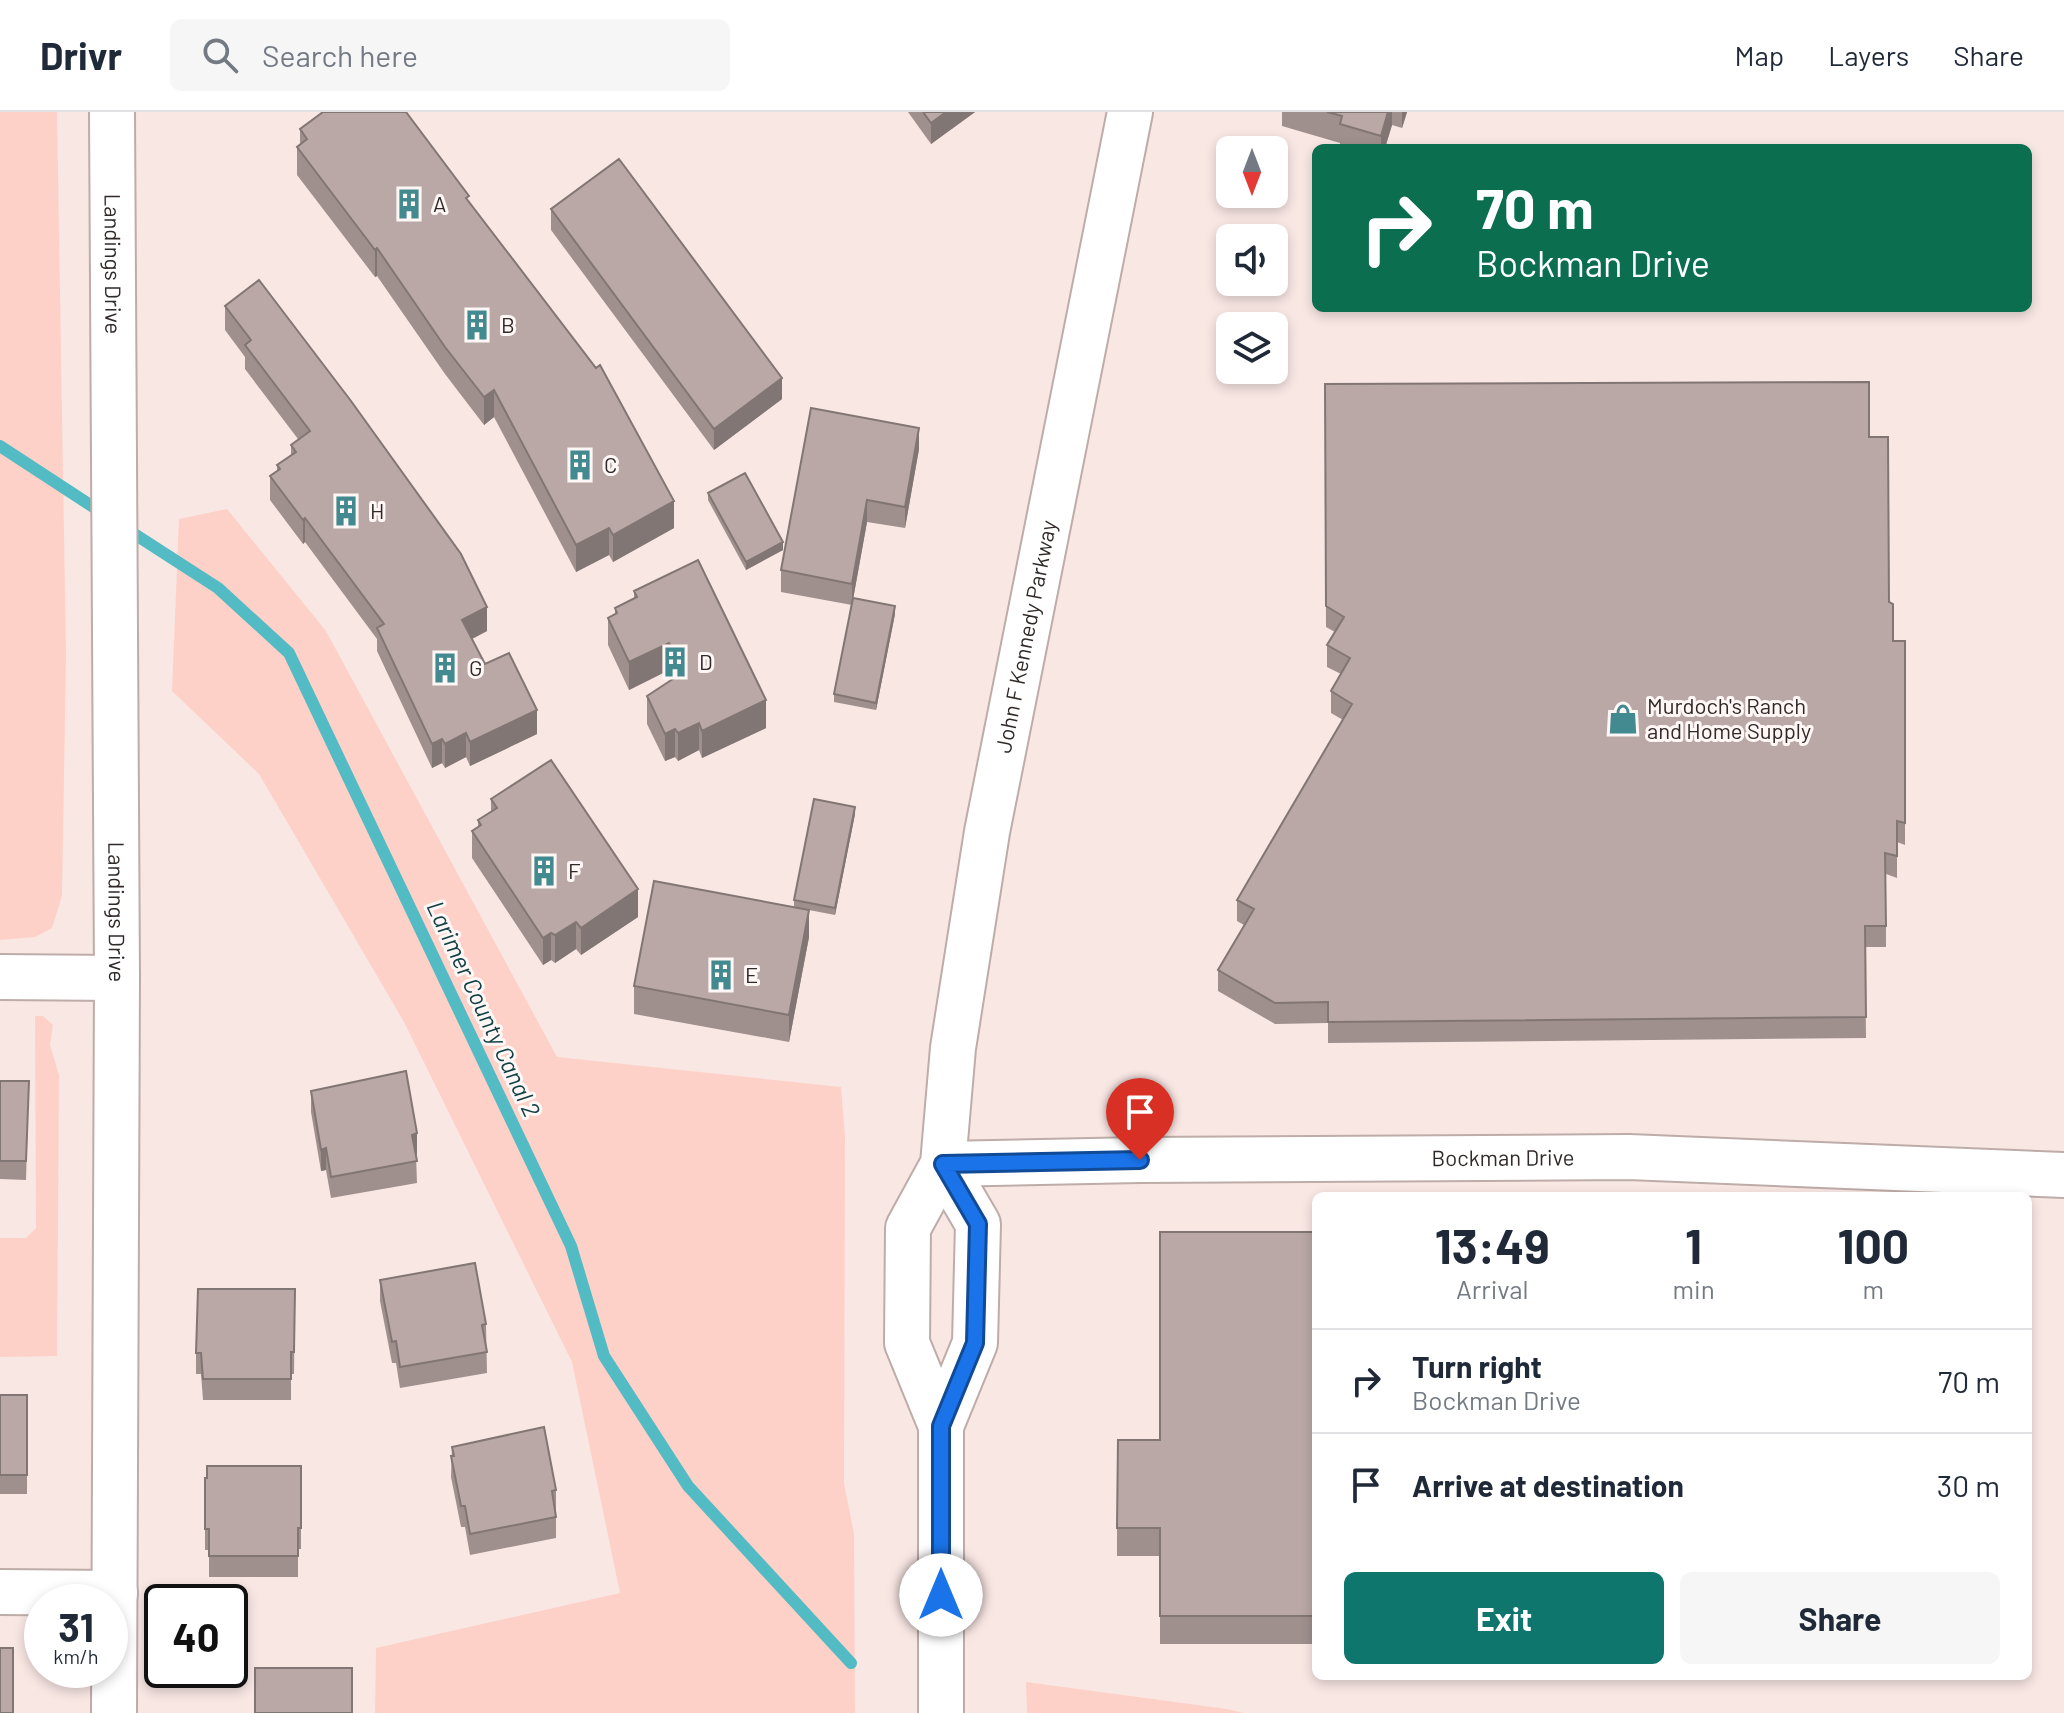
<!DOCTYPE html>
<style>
:root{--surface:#fff;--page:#f6f6f7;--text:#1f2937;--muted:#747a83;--line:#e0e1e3;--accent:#0f766e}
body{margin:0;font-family:Barlow,sans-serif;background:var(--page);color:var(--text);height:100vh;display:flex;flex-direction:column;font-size:30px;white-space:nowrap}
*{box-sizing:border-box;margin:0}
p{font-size:26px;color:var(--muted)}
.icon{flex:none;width:44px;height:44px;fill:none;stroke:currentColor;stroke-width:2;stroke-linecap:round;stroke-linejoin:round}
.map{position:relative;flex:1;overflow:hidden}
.drawer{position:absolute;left:1312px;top:1080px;width:720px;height:488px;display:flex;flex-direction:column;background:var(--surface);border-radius:12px;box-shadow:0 4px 12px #0003}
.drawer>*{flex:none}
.hud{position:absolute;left:1312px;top:32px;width:720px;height:168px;border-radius:12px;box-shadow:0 4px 12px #0003;background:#0b6e4f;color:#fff;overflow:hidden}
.needle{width:52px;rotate:180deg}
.fabs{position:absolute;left:1216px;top:24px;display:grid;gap:16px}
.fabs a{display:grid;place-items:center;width:72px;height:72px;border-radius:12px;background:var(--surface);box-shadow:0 4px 12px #0003;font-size:40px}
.speed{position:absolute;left:24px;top:1472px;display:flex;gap:16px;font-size:40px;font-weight:700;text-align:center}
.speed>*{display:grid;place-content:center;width:104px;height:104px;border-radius:50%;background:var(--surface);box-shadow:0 4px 12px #0003;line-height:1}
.speed small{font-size:20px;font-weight:400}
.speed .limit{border:4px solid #111;border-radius:12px;background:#fff;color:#111}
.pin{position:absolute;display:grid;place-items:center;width:68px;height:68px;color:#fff;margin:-82px -34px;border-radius:50% 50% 50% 0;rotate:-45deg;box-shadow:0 0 8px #0007}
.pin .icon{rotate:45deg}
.me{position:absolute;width:88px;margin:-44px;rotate:0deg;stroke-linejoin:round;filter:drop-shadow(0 0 6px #0008)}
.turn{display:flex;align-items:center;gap:28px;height:168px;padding:0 32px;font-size:36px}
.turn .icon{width:104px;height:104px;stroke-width:2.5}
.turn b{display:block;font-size:56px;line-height:68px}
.eta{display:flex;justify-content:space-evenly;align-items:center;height:136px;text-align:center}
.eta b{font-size:48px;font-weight:700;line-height:56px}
.cta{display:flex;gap:16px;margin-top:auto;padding:16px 32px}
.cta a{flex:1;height:92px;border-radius:12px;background:var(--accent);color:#fff;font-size:32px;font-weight:700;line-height:92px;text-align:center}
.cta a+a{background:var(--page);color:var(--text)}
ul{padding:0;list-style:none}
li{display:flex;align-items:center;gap:24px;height:104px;padding:0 32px;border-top:2px solid var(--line)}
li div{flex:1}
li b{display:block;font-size:30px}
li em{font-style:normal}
header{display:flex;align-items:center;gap:48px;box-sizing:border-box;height:112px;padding:0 40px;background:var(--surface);border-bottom:2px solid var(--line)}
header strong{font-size:38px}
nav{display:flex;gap:44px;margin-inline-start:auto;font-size:28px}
.search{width:560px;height:72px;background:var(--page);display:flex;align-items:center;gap:20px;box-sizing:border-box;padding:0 28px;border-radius:12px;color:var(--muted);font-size:30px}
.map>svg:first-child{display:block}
.green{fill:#fdd1c8}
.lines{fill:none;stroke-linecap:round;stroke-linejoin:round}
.stream{stroke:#52bbc3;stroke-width:12}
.minor-casing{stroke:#bdaca8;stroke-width:48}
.minor{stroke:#fff;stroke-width:44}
.wall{fill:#9f908e}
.shaded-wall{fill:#827674}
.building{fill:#b9a8a5;stroke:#827674;stroke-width:2}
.route-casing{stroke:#114b97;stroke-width:20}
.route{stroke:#1a73e8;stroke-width:14}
.labels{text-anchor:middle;stroke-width:6;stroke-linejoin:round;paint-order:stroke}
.poi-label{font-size:22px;fill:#302928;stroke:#fff7f6;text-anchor:start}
.street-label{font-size:22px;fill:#302928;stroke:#fff7f6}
.water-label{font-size:24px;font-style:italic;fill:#0f4043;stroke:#fff7f6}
</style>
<header>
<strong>Drivr</strong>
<div class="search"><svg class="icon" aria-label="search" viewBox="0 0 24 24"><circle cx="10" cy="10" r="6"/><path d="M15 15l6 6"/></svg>Search here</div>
<nav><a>Map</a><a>Layers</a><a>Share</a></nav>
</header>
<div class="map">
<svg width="2064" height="1601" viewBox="0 0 2064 1601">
<rect width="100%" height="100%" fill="#f9e7e4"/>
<!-- green -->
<path class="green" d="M 0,0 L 57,0 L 66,542 L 62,784 L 52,816 L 35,825 L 0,828 Z
M 227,397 L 326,519 L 557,945 L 841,975 L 845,1025 L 844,1371 L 854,1422 L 855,1601 L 375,1601 L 376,1536 L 620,1481 L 572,1250 L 404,910 L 259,662 L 172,579 L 179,407 Z
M 35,904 L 43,904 L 53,913 L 50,933 L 59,963 L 57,1244 L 0,1245 L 0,1126 L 26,1126 L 36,1116 Z
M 1026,1570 L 1227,1597 L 1244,1601 L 1027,1601 Z"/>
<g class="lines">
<!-- stream -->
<path class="stream" d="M 0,334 L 104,402
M 122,414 L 218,476 L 289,541 L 571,1134 L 604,1244 L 688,1374 L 851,1551"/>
<!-- minor casing -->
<g class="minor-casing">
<g id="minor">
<path id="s1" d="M 112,0 L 117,866 L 114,1601"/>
<path d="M 0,865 L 117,866"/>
<path id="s2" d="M 943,1052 L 1140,1048 L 1629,1045 L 2064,1063"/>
<path id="s3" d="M 941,1314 L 907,1231 L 908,1116 L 943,1052 L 953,936 L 987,720 L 1130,0"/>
<path d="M 0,1480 L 115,1481"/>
<path d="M 941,1601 L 941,1314 L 975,1231 L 978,1112 L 943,1052"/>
</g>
</g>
<!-- minor -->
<use href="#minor" class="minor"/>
</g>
<!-- wall -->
<path class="wall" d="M 908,0 L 975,0 L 931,32 Z
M 1282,0 L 1407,0 L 1402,16 L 1392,13 L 1385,36 L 1340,36 L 1340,31 L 1282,14 Z
M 300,17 L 469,90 L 674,416 L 613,450 L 609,443 L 576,460 L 494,305 L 484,313 L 445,262 L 377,164 L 375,165 L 297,63 L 297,35 L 300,33 Z
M 551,97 L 782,287 L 714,338 L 551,118 Z
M 225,194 L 487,519 L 472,527 L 485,552 L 537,622 L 470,654 L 466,645 L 445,656 L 442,651 L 432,656 L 377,539 L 377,527 L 305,430 L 303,432 L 270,388 L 270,364 L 277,359 L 277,353 L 291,343 L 291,333 L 298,327 L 245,257 L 245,245 L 225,218 Z
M 1325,272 L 1869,325 L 1893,529 L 1905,529 L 1905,733 L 1897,730 L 1897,766 L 1886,762 L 1886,835 L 1865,835 L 1866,926 L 1328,931 L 1328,911 L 1275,912 L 1218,879 L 1218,858 L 1244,813 L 1237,809 L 1237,788 L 1343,608 L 1331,601 L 1331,579 L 1341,562 L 1327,555 L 1327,533 L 1335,520 L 1326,515 Z
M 919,337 L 905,416 L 867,410 L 852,493 L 781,480 L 781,458 Z
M 708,381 L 783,438 L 746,458 L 708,388 Z
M 634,479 L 766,616 L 702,646 L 699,638 L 678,649 L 675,645 L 665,649 L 647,612 L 647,584 L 674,567 L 669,558 L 629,578 L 608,533 L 608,506 L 615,502 L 615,496 L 634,487 Z
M 895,502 L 876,598 L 834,590 L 834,582 Z
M 491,687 L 638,805 L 581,843 L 576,837 L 555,851 L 551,848 L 543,853 L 472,746 L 472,719 L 478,715 L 478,708 L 491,699 Z
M 855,702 L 835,803 L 809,798 L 809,825 L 789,930 L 634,902 L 634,874 L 794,795 L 794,788 Z
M 0,969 L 29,969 L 26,1068 L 0,1067 Z
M 311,979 L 417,1042 L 416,1043 L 417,1071 L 331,1086 L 326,1058 L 321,1059 L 311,1000 Z
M 1316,1120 L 1316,1532 L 1160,1532 L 1160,1444 L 1117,1444 L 1117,1416 L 1160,1328 Z
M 380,1168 L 486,1212 L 487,1261 L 400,1276 L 396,1251 L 392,1251 L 380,1189 Z
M 295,1177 L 294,1262 L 291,1262 L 291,1288 L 203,1288 L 201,1262 L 196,1262 L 196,1241 Z
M 0,1283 L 27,1283 L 27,1382 L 0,1382 Z
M 452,1335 L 556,1378 L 556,1426 L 470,1443 L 465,1415 L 461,1415 L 451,1365 Z
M 301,1354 L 301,1437 L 298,1437 L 298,1465 L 209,1465 L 209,1438 L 205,1438 L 205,1366 Z"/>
<!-- shaded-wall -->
<path class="shaded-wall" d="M 946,0 L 975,0 L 931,32 L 931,11 Z
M 1388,0 L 1392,0 L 1392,13 L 1385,36 L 1381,36 L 1381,24 Z
M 1402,0 L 1407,0 L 1402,16 Z
M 377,136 L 377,164 L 375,165 L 375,138 Z
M 782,266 L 782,287 L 714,338 L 714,317 Z
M 494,278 L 494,305 L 484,313 L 484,285 Z
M 919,316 L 919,337 L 905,416 L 905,395 Z
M 867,388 L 867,410 L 852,493 L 852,472 Z
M 674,389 L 674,416 L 613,450 L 613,423 Z
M 305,406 L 305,430 L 303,432 L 303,408 Z
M 609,416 L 609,443 L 576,460 L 576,433 Z
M 783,430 L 783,438 L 746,458 L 746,450 Z
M 895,494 L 895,502 L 876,598 L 876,591 Z
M 487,495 L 487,519 L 462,532 L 462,508 Z
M 669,531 L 669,558 L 629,578 L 629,550 Z
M 766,588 L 766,616 L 702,646 L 702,619 Z
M 537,598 L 537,622 L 470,654 L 470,630 Z
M 699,611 L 699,638 L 678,649 L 678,621 Z
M 675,617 L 675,645 L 665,649 L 665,622 Z
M 466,621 L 466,645 L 445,656 L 445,632 Z
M 442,627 L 442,651 L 432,656 L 432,632 Z
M 855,695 L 855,702 L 835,803 L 835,796 Z
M 638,777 L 638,805 L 581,843 L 581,816 Z
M 809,798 L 809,825 L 789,930 L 789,903 Z
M 576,810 L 576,837 L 555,851 L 555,823 Z
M 551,821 L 551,848 L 543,853 L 543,826 Z
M 417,1021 L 417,1042 L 412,1044 L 412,1023 Z
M 326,1036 L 326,1058 L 321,1059 L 321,1038 Z"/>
<!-- building -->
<path class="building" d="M 323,0 L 406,0 L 469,84 L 466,86 L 596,256 L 600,253 L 674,389 L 613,423 L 609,416 L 576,433 L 494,278 L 484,285 L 445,235 L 377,136 L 375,138 L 297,35 L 307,27 L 300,17 Z
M 923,0 L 946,0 L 931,11 Z
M 1327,0 L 1388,0 L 1381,24 L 1340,12 L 1342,4 Z
M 619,47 L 782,266 L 714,317 L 551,97 Z
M 259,168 L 351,289 L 461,442 L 487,495 L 462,508 L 485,552 L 509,541 L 537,598 L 470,630 L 466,621 L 445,632 L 442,627 L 432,632 L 377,516 L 384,512 L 305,406 L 303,408 L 270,364 L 280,357 L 277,353 L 296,340 L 291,333 L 310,319 L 245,233 L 251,228 L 225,194 Z
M 1869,270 L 1869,325 L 1888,325 L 1889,490 L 1893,492 L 1893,529 L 1905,529 L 1905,711 L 1897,709 L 1897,744 L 1885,741 L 1886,814 L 1865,814 L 1866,905 L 1328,910 L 1328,890 L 1275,891 L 1218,858 L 1254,797 L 1237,788 L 1352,592 L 1331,579 L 1350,546 L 1327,533 L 1344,505 L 1326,494 L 1325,272 Z
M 811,296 L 919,316 L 905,395 L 867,388 L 852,472 L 781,458 Z
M 745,361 L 783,430 L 746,450 L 708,381 Z
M 698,448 L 766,588 L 702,619 L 699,611 L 678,621 L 675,617 L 665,622 L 647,584 L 685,559 L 669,531 L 629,550 L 608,506 L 617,501 L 615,496 L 637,485 L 634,479 Z
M 853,486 L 895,494 L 876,591 L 834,582 Z
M 551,648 L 638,777 L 581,816 L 576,810 L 555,823 L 551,821 L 543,826 L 472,719 L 481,713 L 478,708 L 497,696 L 491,687 Z
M 814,687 L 855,695 L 835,796 L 794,788 Z
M 654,769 L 809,798 L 789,903 L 634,874 Z
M 406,959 L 417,1021 L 412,1023 L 417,1049 L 331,1065 L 326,1036 L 321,1038 L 311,979 Z
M 0,969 L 29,969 L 26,1049 L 0,1049 Z
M 1160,1120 L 1316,1120 L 1316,1504 L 1160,1504 L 1160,1416 L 1117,1416 L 1118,1328 L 1160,1328 Z
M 475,1151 L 486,1212 L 482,1213 L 487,1240 L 400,1255 L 396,1229 L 392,1230 L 380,1168 Z
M 198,1177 L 295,1177 L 294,1240 L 291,1240 L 291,1267 L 203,1267 L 201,1241 L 196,1241 Z
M 0,1283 L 27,1283 L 27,1363 L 0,1363 Z
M 544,1315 L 556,1378 L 552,1379 L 556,1405 L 470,1422 L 465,1394 L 461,1394 L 451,1344 L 454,1344 L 452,1335 Z
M 207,1354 L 301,1354 L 301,1416 L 298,1416 L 298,1444 L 209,1444 L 209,1417 L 205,1417 L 205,1366 L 207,1366 Z
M 0,1536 L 13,1536 L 13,1601 L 0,1601 Z
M 255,1556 L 352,1556 L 352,1601 L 255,1601 Z"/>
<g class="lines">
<!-- route casing -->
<g class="route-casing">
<path id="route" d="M 941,1483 L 941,1314 L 975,1231 L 978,1112 L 943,1052 L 1140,1048"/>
</g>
<!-- route -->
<use href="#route" class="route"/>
</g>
<!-- icons -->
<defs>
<g id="building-bare" transform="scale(2.4)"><path d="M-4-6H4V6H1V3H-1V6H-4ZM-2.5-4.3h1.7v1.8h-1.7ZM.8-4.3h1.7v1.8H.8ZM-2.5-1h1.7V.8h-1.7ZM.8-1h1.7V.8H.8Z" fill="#428a8f" stroke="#fff7f6" stroke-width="2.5" paint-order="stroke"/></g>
<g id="shop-bare" transform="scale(2.4)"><path d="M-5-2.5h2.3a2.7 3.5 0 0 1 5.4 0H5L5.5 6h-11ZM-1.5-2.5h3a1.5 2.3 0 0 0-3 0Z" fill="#428a8f" stroke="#fff7f6" stroke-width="2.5" paint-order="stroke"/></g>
</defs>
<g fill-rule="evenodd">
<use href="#building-bare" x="409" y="92"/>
<use href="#building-bare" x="477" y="213"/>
<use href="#building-bare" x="580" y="353"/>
<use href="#building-bare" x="346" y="399"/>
<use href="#building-bare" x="675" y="550"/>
<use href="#building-bare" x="445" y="556"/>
<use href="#shop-bare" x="1623" y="607"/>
<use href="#building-bare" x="544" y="759"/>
<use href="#building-bare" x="721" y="863"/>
</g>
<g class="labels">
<!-- poi labels -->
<g class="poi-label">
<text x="433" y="100">A</text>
<text x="501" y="221">B</text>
<text x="604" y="361">C</text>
<text x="370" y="407">H</text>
<text x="699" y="558">D</text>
<text x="469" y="564">G</text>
<text x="1647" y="602">Murdoch's Ranch<tspan x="1647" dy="25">and Home Supply</tspan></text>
<text x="568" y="767">F</text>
<text x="745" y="871">E</text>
</g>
<!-- street labels -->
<g class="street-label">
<text dy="8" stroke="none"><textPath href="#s1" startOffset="152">Landings Drive</textPath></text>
<text dy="8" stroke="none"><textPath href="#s3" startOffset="812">John F Kennedy Parkway</textPath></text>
<text dy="8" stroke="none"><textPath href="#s1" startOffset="800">Landings Drive</textPath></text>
<text dy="8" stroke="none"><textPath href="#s2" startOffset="560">Bockman Drive</textPath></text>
</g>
<!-- water labels -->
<g class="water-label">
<text transform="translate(483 897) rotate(65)" y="8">Larimer County Canal 2</text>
</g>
</g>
</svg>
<div class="fabs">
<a><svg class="needle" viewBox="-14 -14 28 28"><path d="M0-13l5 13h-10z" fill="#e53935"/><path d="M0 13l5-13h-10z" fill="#747a83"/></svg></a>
<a><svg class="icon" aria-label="sound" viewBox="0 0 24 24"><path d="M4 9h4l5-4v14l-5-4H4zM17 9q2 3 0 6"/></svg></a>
<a><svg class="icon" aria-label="layers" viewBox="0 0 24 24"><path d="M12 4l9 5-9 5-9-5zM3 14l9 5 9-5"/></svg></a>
</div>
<div class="speed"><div>31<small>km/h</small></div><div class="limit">40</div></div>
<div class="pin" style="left:1140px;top:1048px;background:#d93025"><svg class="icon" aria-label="arrive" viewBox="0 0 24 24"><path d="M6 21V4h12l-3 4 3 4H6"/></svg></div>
<svg class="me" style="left:941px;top:1483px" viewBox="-20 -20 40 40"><circle r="19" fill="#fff"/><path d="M0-13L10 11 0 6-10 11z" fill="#1a73e8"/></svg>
<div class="hud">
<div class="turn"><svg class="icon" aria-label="right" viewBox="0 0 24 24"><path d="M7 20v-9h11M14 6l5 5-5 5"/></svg><div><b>70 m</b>Bockman Drive</div></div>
</div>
<section class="drawer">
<div class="eta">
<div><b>13:49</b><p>Arrival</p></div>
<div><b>1</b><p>min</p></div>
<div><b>100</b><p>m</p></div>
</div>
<ul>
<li><svg class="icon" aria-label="right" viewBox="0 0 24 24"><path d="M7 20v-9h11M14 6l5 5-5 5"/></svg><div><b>Turn right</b><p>Bockman Drive</p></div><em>70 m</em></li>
<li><svg class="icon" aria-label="arrive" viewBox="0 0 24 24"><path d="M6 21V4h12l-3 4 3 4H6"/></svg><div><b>Arrive at destination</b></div><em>30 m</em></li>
</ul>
<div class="cta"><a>Exit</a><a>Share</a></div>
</section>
</div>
